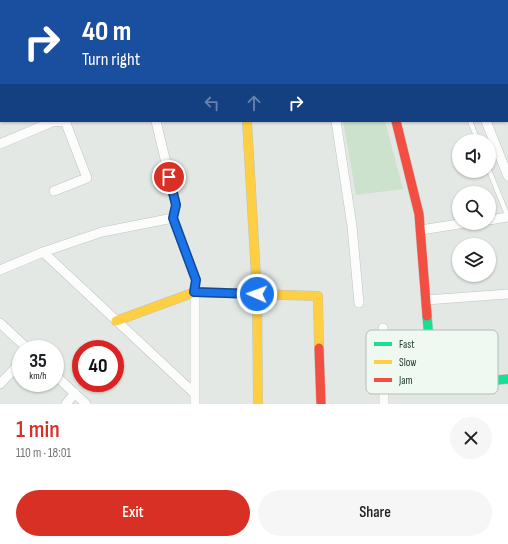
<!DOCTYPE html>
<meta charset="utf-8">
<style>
:root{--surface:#fff;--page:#f6f6f6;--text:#202124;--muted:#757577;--accent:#d93025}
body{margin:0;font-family:"Sofia Sans Condensed",sans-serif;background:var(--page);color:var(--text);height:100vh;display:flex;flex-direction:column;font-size:15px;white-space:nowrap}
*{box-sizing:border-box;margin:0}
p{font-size:13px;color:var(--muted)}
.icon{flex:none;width:22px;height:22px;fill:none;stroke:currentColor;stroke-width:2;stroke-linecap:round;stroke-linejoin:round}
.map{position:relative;height:404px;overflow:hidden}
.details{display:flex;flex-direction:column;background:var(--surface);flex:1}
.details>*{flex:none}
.hud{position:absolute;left:0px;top:0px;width:508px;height:122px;box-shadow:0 1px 3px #0004;background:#1a4fa0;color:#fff;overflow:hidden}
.controls{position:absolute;left:452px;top:134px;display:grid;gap:8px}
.controls a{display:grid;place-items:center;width:44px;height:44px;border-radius:50%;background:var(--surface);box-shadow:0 1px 3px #0004;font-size:20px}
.speed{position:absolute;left:12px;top:340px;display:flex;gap:8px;font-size:20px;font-weight:700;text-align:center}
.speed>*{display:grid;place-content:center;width:52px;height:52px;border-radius:50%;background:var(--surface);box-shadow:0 1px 3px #0004;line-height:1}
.speed small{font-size:10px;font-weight:400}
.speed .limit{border:6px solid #d22;background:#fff;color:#111}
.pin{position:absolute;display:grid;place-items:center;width:34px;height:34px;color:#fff;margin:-17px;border:2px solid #fff;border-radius:50%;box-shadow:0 1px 4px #0007}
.me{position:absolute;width:44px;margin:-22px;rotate:272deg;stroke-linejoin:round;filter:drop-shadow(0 0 3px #0008)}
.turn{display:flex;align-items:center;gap:14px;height:84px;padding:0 16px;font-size:18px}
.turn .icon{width:52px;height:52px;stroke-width:2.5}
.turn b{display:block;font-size:28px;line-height:34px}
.lanes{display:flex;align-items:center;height:38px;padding:0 16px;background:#0003;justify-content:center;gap:20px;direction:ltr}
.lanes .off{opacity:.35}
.round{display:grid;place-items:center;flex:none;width:42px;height:42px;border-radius:21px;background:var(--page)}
.head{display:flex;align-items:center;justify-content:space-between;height:68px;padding:0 16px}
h1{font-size:24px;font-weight:600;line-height:30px;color:var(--accent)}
.primary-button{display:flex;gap:8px;margin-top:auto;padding:8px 16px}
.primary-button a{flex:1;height:46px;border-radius:24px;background:var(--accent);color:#fff;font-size:16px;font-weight:600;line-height:46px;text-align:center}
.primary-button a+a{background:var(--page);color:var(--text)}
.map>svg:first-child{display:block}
.green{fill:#cce2cc}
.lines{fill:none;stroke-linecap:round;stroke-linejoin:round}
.lane-casing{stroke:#c0c5c1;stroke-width:5.5}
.street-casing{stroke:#c0c5c1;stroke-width:10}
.fast-casing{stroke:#bdc4bf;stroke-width:10}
.slow-casing{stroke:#bdc4bf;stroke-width:10}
.jam-casing{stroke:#bdc4bf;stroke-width:10}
.lane{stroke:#fbfcfb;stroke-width:4.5}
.street{stroke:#fbfcfb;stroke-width:9}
.fast{stroke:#16e098;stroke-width:9}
.slow{stroke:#ffcf43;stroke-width:9}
.jam{stroke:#f24e42;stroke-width:9}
.route-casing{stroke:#114b97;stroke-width:10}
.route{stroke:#1a73e8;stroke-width:7}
.key{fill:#f0f8f2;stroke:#b2bfb7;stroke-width:1}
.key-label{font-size:11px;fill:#213b2c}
</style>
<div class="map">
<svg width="508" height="404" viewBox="0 0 508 404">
<rect width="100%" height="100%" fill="#e3e8e4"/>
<!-- green -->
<path class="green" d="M 343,121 L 385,121 L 403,189 L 356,195 Z"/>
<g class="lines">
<!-- lane casing -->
<g class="lane-casing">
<path id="lane" d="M 422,0 L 422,1
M 507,53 L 508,56
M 470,121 L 478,141
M 489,170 L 508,217"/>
</g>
<!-- street casing -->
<g class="street-casing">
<path id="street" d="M 12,0 L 14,1
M 125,0 L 125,1
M 236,0 L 236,1
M 438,0 L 438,1
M 404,1 L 405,0
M 336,121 L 352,226 L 359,303
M 486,121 L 508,176
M 0,144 L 52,122 L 64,121
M 54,191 L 87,178 L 65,121
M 173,218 L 196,280 L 195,292 L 195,404
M 489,220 L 508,217
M 421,230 L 465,223
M 43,252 L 195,394
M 0,270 L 43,252 L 102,232 L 173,218 L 176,205 L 156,121
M 426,300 L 508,294
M 0,323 L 28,349
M 383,328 L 384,404
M 55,375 L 86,404
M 0,384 L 21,362
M 66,404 L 75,393"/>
</g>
<!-- fast casing -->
<g class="fast-casing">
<path id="fast" d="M 427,316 L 433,386 L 508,379"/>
</g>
<!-- slow casing -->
<g class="slow-casing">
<path id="slow" d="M 247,121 L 257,294 L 258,404
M 116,321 L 195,292 L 318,296 L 319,348"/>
</g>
<!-- jam casing -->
<g class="jam-casing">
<path id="jam" d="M 396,121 L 419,214 L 427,316
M 319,348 L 321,404"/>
</g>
<!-- lane -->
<use href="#lane" class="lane"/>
<!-- street -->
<use href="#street" class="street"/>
<!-- fast -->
<use href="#fast" class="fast"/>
<!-- slow -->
<use href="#slow" class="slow"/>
<!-- jam -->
<use href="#jam" class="jam"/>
</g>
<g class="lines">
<!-- route casing -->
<g class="route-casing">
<path id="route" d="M 169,177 L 176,205 L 173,218 L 196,280 L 194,292 L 257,294"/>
</g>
<!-- route -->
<use href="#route" class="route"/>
</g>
<!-- legend -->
<rect x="366" y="330" width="132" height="64" rx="6" class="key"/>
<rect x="374" y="342" width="18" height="4" fill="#16e098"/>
<rect x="374" y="360" width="18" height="4" fill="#ffcf43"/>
<rect x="374" y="378" width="18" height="4" fill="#f24e42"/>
<g class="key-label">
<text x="399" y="348">Fast</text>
<text x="399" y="366">Slow</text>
<text x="399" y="384">Jam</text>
</g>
</svg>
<div class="controls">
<a><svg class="icon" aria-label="sound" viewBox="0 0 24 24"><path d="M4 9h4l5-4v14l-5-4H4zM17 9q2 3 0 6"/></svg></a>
<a><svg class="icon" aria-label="search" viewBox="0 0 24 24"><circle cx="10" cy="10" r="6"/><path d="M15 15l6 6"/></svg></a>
<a><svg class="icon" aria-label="layers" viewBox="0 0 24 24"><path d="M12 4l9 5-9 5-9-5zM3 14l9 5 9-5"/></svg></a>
</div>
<div class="speed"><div>35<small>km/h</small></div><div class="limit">40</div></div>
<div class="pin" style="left:169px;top:177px;background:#d93025"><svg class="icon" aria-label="arrive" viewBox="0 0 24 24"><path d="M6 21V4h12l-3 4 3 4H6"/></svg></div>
<svg class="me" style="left:257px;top:294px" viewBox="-20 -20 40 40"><circle r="17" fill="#1a73e8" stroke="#fff" stroke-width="3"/><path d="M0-11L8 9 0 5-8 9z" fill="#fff"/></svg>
<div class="hud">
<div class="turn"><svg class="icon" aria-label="right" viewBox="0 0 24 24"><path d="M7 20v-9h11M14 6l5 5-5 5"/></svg><div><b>40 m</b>Turn right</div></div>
<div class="lanes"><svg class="icon off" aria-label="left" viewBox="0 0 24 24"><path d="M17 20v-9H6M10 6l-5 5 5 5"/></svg><svg class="icon off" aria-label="ahead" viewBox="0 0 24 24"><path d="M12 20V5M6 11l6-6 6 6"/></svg><svg class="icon" aria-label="right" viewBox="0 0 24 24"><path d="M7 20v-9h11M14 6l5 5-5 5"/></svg></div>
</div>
</div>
<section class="details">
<div class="head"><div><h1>1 min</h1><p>110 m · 18:01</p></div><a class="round"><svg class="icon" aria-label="close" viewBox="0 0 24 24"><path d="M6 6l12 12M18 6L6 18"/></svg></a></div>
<div class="primary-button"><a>Exit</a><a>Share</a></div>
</section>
